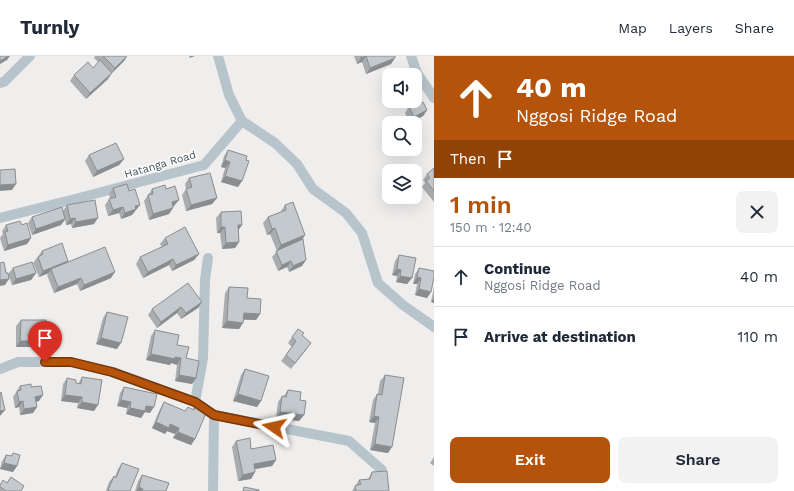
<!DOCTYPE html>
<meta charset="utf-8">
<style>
:root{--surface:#fff;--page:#f2f2f3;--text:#1f2937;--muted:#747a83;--line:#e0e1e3;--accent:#b45309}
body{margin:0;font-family:"Work Sans",sans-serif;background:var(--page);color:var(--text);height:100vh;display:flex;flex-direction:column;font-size:15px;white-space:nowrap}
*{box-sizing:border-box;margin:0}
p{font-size:13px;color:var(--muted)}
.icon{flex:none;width:22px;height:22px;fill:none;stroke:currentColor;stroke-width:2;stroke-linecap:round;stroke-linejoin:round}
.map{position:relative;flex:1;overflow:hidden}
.sheet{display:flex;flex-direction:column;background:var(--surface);width:360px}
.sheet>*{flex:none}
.hud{background:#b45309;color:#fff;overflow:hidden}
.buttons{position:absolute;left:382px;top:12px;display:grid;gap:8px}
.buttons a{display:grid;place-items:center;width:40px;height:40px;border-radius:8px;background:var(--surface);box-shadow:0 4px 16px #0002;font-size:20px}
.pin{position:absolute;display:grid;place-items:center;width:34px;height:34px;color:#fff;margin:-41px -17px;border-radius:50% 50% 50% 0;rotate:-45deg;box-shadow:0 0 4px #0007}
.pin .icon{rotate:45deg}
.me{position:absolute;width:44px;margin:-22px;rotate:281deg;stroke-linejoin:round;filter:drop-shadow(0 0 3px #0008)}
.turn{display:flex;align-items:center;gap:14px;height:84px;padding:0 16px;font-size:18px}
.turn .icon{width:52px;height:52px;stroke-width:2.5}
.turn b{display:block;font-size:28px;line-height:34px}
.then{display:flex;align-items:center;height:38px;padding:0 16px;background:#0003;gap:8px;font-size:15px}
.round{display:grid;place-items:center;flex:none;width:42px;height:42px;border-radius:8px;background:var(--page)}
.head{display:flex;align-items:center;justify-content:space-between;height:68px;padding:0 16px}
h1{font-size:24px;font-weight:600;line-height:30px;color:var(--accent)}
.action{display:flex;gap:8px;margin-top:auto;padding:8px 16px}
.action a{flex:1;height:46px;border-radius:8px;background:var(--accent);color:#fff;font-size:16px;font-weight:600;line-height:46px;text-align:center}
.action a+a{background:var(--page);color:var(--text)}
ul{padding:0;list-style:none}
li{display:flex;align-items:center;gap:12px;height:60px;padding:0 16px;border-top:1px solid var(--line)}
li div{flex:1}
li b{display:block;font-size:15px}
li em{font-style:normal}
header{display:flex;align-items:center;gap:24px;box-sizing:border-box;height:56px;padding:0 20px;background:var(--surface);border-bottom:1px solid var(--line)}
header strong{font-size:19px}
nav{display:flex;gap:22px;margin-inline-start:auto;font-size:14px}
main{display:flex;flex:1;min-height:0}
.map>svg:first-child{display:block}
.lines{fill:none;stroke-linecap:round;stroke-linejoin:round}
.minor{stroke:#b8c4cb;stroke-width:10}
.wall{fill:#a9adb0}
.shaded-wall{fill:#898d90}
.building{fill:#c4c9cd;stroke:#898d90}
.route-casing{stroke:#753606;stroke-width:10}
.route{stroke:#b45309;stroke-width:7}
.labels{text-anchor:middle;stroke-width:3;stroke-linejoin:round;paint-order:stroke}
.street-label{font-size:11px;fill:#45535c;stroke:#fff}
</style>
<header>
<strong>Turnly</strong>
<nav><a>Map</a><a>Layers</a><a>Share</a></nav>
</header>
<main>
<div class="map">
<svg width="434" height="435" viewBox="0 0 434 435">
<rect width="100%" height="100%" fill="#f0eded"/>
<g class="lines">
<!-- minor -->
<path class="minor" d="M 411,0 L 417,17 L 434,42
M 0,27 L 4,26 L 30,0
M 242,65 L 275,87 L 297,108 L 313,133 L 346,157 L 362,177 L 378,227 L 403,249 L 434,271
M 0,162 L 79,142 L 204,109 L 242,65 L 229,39 L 218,0
M 0,313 L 18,306 L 71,306 L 113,316 L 195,346 L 214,359 L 349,385 L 382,414
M 195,346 L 203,302 L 205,224 L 208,202
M 213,435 L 214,359"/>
</g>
<!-- wall -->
<path class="wall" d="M 95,0 L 127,0 L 124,5 L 111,18 L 108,23 L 86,43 L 70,25 L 74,19 L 93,12 L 98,6 L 94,2 Z
M 354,0 L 395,0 L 391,8 L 366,18 L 362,6 L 357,8 Z
M 411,45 L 415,45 L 427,54 L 423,60 L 410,67 L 405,57 L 408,52 L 408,50 Z
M 228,94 L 246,104 L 238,131 L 221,126 L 225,112 L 221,111 L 224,100 Z
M 89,99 L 124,103 L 119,109 L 93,121 L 85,105 Z
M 434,112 L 434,146 L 422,131 L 425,127 L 423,124 L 427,118 Z
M 189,122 L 217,142 L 212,148 L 186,155 L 182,139 L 186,133 L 185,128 Z
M 113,132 L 135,155 L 132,159 L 121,163 L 119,157 L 108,160 L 105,149 L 109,143 L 110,143 L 109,138 Z
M 152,133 L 166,133 L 174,150 L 173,151 L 169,158 L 149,164 L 144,145 Z
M 67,149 L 94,168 L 72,172 L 71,168 L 66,169 L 65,164 L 61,169 L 32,179 L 28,167 L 32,161 L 63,155 Z
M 285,149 L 305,179 L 302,184 L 302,210 L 289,216 L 287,211 L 278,215 L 272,201 L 277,195 L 270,178 L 267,179 L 263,167 L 268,161 L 281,156 L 281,155 Z
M 221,156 L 238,174 L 239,186 L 235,192 L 222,193 L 220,177 L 217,177 L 216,162 Z
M 6,169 L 22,169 L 31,182 L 27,188 L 4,195 L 0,182 L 3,178 L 2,175 Z
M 165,182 L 199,198 L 194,204 L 172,215 L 169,209 L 143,222 L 136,208 L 140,201 L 162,191 L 160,188 Z
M 42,195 L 67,207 L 111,222 L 80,235 L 77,228 L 54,237 L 47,219 L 49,217 L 39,221 L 33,207 Z
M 399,199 L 412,222 L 407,228 L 396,226 L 397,220 L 392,219 L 395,205 Z
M 13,212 L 36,217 L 31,224 L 12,229 L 8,218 Z
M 419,212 L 431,236 L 427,242 L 415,239 L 417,228 L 413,228 L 415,218 Z
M 229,231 L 247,242 L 260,258 L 256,264 L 244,264 L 243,267 L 239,273 L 222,272 L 225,237 Z
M 434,231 L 434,247 L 431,246 Z
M 202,246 L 198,252 L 181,263 L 177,257 L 157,272 L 148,259 L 152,253 Z
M 107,256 L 117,293 L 96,288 L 103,262 Z
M 21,264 L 42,291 L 16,291 L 16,270 Z
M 155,274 L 177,289 L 186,302 L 196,322 L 192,328 L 175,325 L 177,309 L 171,307 L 170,309 L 146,304 L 151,280 Z
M 302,279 L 307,293 L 291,313 L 281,305 L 292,291 L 288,287 L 292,281 Z
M 245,313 L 261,345 L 257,351 L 233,345 L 241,319 Z
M 385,319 L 388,397 L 370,394 L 375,367 L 369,366 L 373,344 L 377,338 L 378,338 L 380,325 Z
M 82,321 L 94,355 L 77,352 L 78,347 L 61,345 L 63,328 L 67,322 L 76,327 L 78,328 Z
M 20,330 L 31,331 L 39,345 L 36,346 L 37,351 L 33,357 L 20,359 L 19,351 L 15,352 L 13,341 Z
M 124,331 L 150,357 L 145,356 L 141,362 L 126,358 L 127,352 L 117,350 L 120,337 Z
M 288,334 L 300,344 L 304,359 L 299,365 L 276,362 L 278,346 L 282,340 L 283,341 Z
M 164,346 L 185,355 L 193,353 L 195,350 L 195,383 L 191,389 L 173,382 L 175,378 L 167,375 L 165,378 L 152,372 L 160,353 Z
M 236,385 L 251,393 L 276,404 L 272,410 L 255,413 L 255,416 L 251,423 L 238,425 L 232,391 Z
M 13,397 L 17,410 L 13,416 L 0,413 L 2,405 L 6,399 L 11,400 Z
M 434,401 L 434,410 L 430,407 Z
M 122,407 L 130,435 L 106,435 L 109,426 L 114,420 L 115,421 L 118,413 Z
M 372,416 L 389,435 L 352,435 L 359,424 L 368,423 Z
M 142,419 L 166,435 L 135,435 L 138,425 Z
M 11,421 L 21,435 L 0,435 L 0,429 L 7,426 Z"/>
<!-- shaded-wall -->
<path class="shaded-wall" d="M 8,0 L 10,0 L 7,4 L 0,8 L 0,5 Z
M 127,0 L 124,5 L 111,18 L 115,12 Z
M 190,0 L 195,0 L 189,2 Z
M 366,0 L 362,6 L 357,8 L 361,2 Z
M 395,2 L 391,8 L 366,18 L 370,12 Z
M 112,17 L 108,23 L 86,43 L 90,37 Z
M 427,54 L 423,60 L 410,67 L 414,61 Z
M 124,103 L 119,109 L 93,121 L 97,115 Z
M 225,104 L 230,106 L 225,112 L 221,111 Z
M 225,120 L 242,125 L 238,131 L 221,126 Z
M 16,128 L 12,134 L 0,135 L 0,129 Z
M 217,142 L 212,148 L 186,155 L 191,149 Z
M 179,144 L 174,150 L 167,152 L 172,146 Z
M 140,149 L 132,159 L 121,163 L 125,157 L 135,150 Z
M 123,151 L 119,157 L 108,160 L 113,154 Z
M 173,152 L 169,158 L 149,164 L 153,158 Z
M 75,162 L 71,168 L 66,169 L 70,163 Z
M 98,162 L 94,168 L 72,172 L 76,166 Z
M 65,163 L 61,169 L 32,179 L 36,173 Z
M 238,169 L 242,169 L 238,175 Z
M 221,171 L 225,171 L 220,177 L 217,177 Z
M 275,172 L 270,178 L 267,179 L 272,173 Z
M 305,179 L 301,185 L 277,195 L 281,189 Z
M 31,182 L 27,188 L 4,195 L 8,189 Z
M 239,186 L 235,192 L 222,193 L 226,187 Z
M 199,198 L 194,204 L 172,215 L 176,209 Z
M 173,203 L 169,209 L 143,222 L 148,216 Z
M 306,204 L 302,210 L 289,216 L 293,210 Z
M 68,205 L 64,211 L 51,213 L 49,217 L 39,221 L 43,215 Z
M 291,205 L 287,211 L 278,215 L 282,209 Z
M 397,213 L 401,214 L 397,220 L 392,219 Z
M 115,216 L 111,222 L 80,235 L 84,229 Z
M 36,217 L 31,224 L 12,229 L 16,223 Z
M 400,220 L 412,222 L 407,228 L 396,226 Z
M 417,221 L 421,222 L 417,228 L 413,228 Z
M 81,222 L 77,228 L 54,237 L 58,231 Z
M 9,223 L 5,229 L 0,230 L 0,224 Z
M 419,233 L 431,236 L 427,242 L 415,239 Z
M 434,242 L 434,247 L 431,246 Z
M 202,246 L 198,252 L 181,263 L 186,257 Z
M 181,251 L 177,257 L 157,272 L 161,266 Z
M 244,257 L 260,258 L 256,264 L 240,263 Z
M 227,265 L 243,267 L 239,273 L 222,272 Z
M 101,282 L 121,287 L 117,293 L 96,288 Z
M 20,285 L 46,285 L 42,291 L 16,291 Z
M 151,298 L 175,301 L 181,302 L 177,309 L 171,307 L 170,309 L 146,304 Z
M 179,319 L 196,322 L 192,328 L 175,325 Z
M 238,338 L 261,345 L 257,351 L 233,345 Z
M 43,339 L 39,345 L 31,347 L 35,341 Z
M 65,339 L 82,341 L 78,347 L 61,345 Z
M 121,344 L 131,346 L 127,352 L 117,350 Z
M 23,345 L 19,351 L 15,352 L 19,346 Z
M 82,346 L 98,349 L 94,355 L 77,352 Z
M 146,350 L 154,351 L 150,357 L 145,356 L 141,362 L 126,358 L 130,352 Z
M 37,351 L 33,357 L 20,359 L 24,353 Z
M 5,354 L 0,360 L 0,355 Z
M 280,356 L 304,359 L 299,365 L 276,362 Z
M 374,360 L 379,361 L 375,367 L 369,366 Z
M 156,366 L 170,368 L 179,372 L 175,378 L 167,375 L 165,378 L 152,372 Z
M 178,376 L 195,383 L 191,389 L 173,382 Z
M 375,388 L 392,391 L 388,397 L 370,394 Z
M 276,404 L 272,410 L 250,414 L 254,408 Z
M 4,407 L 17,410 L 13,416 L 0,413 Z
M 255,416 L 251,423 L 238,425 L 243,419 Z
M 139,431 L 143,433 L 141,435 L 136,435 Z"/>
<!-- building -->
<path class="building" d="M 0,0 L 8,0 L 0,5 Z
M 103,0 L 127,0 L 115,12 Z
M 361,0 L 395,0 L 395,2 L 370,12 L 366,0 L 361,2 Z
M 100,4 L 112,17 L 90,37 L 74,19 L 88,6 L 93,12 Z
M 416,42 L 419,48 L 423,46 L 427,54 L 414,61 L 409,51 L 414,48 L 412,45 L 415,45 L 415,43 Z
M 116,87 L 124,103 L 97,115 L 89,99 Z
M 228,94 L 247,100 L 246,104 L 249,105 L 242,125 L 225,120 L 230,106 L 225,104 Z
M 434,112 L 434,135 L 426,125 L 430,122 L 427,118 Z
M 15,113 L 16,128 L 0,129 L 0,114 Z
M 210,117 L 217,142 L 191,149 L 186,133 L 192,131 L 189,122 Z
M 127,128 L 129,135 L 135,133 L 140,149 L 135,150 L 136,153 L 125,157 L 123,151 L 113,154 L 109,143 L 116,141 L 113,132 Z
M 165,129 L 166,133 L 175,130 L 179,144 L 172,146 L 173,152 L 153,158 L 148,139 L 153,138 L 152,133 Z
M 95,144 L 98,162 L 76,166 L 75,162 L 70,163 L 67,149 Z
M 293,146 L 305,179 L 281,189 L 275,172 L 272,173 L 268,161 L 286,154 L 285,149 Z
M 62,151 L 65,163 L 36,173 L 32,161 Z
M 241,155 L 242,169 L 238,169 L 239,186 L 226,187 L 225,171 L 221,171 L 221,156 Z
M 20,165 L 22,169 L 27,167 L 31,182 L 8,189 L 5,176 L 8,175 L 6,169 Z
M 185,171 L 199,198 L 176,209 L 173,203 L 148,216 L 140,201 L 168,188 L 165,182 Z
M 303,183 L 306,204 L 293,210 L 291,205 L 282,209 L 276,195 Z
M 62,187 L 68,205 L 43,215 L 38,201 L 43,198 L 42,195 Z
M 105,191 L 115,216 L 84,229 L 81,222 L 58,231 L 51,213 Z
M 399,199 L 416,202 L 412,222 L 400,220 L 401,214 L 397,213 Z
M 4,206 L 6,217 L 8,217 L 9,223 L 0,224 L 0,207 Z
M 32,206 L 36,217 L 16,223 L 13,212 Z
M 419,212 L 434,215 L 434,221 L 431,236 L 419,233 L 421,222 L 417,221 Z
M 188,227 L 202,246 L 186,257 L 181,251 L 161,266 L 152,253 Z
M 229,231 L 248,232 L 247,242 L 261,243 L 260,258 L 244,257 L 243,267 L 227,265 Z
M 107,256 L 128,261 L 121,287 L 101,282 Z
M 21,264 L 46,264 L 46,285 L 20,285 Z
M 298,273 L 304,277 L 302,279 L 311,287 L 295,307 L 286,299 L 296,285 L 292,281 Z
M 155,274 L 179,279 L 177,289 L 189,291 L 186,302 L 199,305 L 196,322 L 179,319 L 181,302 L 175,301 L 175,303 L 151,298 Z
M 245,313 L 269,320 L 261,345 L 238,338 Z
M 385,319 L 404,322 L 392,391 L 375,388 L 379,361 L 374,360 L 377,338 L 382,339 Z
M 82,321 L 102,324 L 98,349 L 82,346 L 82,341 L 65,339 L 67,322 L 76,324 L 76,327 L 81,328 Z
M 31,328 L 31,331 L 41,330 L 43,339 L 35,341 L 37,351 L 24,353 L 23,345 L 19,346 L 17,335 L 21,334 L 20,330 Z
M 124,331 L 157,338 L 154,351 L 146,350 L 145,355 L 130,352 L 131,346 L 121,344 Z
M 288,334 L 301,336 L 300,344 L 306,345 L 304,359 L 280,356 L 282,340 L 286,341 Z
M 1,336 L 5,354 L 0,355 L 0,337 Z
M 164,346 L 185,355 L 188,351 L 194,354 L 195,350 L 207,355 L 195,383 L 178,376 L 179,372 L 170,368 L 169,372 L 156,366 Z
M 250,382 L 251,393 L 273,389 L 276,404 L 254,408 L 255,416 L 243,419 L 236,385 Z
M 13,397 L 20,399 L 17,410 L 4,407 L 6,399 L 12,400 Z
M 122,407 L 139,413 L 130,435 L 110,435 L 108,434 L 114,420 L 116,422 Z
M 387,415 L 389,435 L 356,435 L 355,430 L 361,428 L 359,424 L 370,423 L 372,416 Z
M 142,419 L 169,427 L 166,435 L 142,435 L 143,433 L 139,431 Z
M 11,421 L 24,430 L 21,435 L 6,435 L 0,431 L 0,429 L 3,424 L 7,427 Z
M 244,431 L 259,434 L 259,435 L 243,435 Z"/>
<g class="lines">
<!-- route casing -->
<g class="route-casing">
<path id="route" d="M 45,306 L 71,306 L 112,316 L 195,346 L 214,359 L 274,371"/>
</g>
<!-- route -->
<use href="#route" class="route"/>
</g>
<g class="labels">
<!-- street labels -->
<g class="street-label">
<text transform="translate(160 108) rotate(-16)" y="4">Hatanga Road</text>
</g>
</g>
</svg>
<div class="buttons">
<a><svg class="icon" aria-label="sound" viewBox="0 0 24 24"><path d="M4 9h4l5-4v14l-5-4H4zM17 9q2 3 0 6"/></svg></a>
<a><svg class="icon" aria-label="search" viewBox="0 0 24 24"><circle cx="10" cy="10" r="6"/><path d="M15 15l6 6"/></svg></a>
<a><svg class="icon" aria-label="layers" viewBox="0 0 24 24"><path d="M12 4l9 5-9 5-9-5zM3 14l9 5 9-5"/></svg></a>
</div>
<div class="pin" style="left:45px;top:306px;background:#d93025"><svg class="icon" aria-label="arrive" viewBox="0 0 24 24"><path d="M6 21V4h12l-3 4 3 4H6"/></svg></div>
<svg class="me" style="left:274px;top:371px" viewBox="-20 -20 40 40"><path d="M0-17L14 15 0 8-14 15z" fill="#b45309" stroke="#fff" stroke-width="4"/></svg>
</div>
<section class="sheet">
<div class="hud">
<div class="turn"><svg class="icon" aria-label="ahead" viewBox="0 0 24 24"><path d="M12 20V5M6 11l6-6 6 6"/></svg><div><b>40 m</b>Nggosi Ridge Road</div></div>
<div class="then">Then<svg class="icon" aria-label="arrive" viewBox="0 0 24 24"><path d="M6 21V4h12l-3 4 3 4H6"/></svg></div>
</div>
<div class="head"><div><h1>1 min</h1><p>150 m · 12:40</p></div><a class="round"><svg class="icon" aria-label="close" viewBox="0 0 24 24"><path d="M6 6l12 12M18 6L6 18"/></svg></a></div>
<ul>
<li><svg class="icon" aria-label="ahead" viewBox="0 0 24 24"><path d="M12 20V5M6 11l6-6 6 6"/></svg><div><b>Continue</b><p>Nggosi Ridge Road</p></div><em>40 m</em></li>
<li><svg class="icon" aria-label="arrive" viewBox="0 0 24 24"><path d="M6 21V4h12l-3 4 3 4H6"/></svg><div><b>Arrive at destination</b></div><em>110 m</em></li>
</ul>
<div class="action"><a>Exit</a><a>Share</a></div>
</section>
</main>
